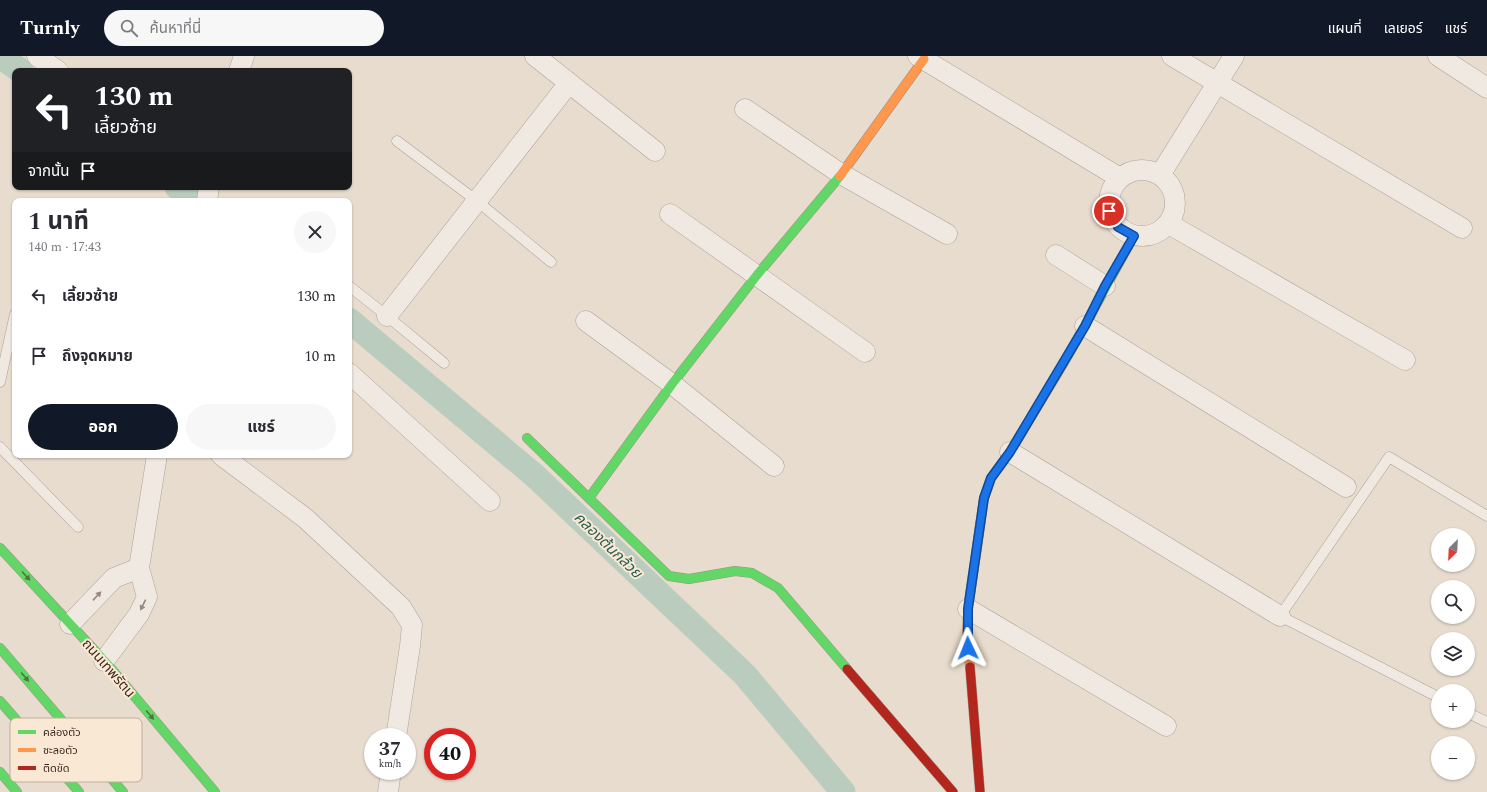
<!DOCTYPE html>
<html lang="th">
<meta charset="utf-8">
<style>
:root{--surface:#fff;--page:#f7f7f7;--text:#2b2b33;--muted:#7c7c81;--accent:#111827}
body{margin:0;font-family:Spectral,"Noto Sans Thai",serif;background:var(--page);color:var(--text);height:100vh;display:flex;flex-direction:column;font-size:15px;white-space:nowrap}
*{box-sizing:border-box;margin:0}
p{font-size:13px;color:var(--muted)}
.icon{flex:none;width:22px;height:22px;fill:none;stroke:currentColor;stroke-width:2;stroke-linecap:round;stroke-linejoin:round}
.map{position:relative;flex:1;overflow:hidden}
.panel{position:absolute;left:12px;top:142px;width:340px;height:260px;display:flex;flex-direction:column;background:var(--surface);border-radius:8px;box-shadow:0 1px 3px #0004}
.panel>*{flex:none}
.guide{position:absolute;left:12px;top:12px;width:340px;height:122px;border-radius:8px;box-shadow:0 1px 3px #0004;background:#202124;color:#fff;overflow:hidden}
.needle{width:26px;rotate:204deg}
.tools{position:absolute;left:1431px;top:472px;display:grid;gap:8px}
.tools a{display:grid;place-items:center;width:44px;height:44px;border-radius:50%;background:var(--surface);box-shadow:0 1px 3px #0004;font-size:20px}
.speed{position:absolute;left:364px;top:672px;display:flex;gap:8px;font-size:20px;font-weight:700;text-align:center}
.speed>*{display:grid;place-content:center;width:52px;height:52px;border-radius:50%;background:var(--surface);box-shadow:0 1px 3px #0004;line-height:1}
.speed small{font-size:10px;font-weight:400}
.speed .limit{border:6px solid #d22;background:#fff;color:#111}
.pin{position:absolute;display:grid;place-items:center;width:34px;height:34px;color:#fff;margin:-17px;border:2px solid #fff;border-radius:50%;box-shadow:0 1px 4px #0007}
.me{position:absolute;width:44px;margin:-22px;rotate:358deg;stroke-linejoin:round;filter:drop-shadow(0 0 3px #0008)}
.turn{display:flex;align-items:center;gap:14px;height:84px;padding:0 16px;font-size:18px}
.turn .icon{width:52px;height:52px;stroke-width:2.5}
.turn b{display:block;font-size:28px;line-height:34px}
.then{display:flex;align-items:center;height:38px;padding:0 16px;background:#0003;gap:8px;font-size:15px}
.round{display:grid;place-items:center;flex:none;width:42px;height:42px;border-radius:21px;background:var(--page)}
.headline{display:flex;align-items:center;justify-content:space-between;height:68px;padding:0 16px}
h1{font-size:24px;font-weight:700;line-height:30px}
.cta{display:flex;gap:8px;margin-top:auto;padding:8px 16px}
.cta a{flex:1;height:46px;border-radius:24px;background:var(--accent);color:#fff;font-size:16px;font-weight:700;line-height:46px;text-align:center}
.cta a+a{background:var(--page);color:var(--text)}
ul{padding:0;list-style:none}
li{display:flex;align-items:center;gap:12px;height:60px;padding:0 16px}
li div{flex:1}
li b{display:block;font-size:15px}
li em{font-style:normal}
header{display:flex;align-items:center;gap:24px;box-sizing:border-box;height:56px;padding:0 20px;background:var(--accent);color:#fff}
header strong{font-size:19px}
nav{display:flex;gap:22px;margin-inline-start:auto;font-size:14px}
.search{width:280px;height:36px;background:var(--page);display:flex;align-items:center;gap:10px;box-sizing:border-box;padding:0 14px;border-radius:22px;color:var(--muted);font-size:15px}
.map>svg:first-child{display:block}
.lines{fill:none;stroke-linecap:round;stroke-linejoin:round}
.canal{stroke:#baccbe;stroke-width:25}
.lane-casing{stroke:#aea197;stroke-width:11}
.street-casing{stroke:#aea197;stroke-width:21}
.fast-casing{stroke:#9d9187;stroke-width:10}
.slow-casing{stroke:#9d9187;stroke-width:10}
.jam-casing{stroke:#9d9187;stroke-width:10}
.lane{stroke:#efe9e1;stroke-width:10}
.street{stroke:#efe9e1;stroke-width:20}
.fast{stroke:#63d668;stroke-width:9}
.slow{stroke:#ff974d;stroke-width:9}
.jam{stroke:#b3261e;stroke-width:9}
.oneway{fill:#4f763f}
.oneway2{fill:#96887f}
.route-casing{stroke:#114b97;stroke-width:10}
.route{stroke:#1a73e8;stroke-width:7}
.labels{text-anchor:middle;stroke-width:4;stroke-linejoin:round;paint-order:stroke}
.street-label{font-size:14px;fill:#3e281d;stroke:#f9e8d4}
.water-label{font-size:15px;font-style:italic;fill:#2b5f53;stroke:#f9e8d4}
.key{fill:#f9e8d4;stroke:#c1ae9d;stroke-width:1}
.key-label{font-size:11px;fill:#3e281d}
</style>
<header>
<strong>Turnly</strong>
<div class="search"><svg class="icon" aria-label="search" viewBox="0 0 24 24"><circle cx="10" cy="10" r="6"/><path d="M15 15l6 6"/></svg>ค้นหาที่นี่</div>
<nav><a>แผนที่</a><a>เลเยอร์</a><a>แชร์</a></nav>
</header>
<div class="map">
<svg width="1487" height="736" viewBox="0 0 1487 736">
<rect width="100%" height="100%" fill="#e8dcce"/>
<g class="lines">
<!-- canal -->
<path class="canal" d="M 0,0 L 21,15
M 177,131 L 195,145
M 349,264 L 534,419 L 745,619 L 843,736"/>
<!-- lane casing -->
<g class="lane-casing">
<path id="lane" d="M 397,85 L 477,145 L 551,206
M 349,230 L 387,260 L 444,307
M 0,326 L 15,258
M 0,391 L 78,471
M 1438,641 L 1280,560 L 1389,401 L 1487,460
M 1468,657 L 1487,666"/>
</g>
<!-- street casing -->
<g class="street-casing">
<path id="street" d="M 37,0 L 58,15
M 535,0 L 655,95
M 918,0 L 1120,122
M 1172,0 L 1462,172
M 1438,0 L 1487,32
M 239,15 L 244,0
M 745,53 L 841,118 L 947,178
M1109 147a33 33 0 1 1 66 0a33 33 0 1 1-66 0Z
M 1160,119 L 1234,0
M 207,145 L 209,131
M 670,158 L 865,296
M 1169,168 L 1405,304
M 1056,199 L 1105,230
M 387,260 L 569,27
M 586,265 L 672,328 L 774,410
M 1085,270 L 1346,431
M 349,317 L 490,445
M 1010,396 L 1280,560
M 221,399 L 305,462 L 401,551 L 412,569 L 410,590 L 396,681
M 968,553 L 1166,670
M 70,568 L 114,522 L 139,512
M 104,605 L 139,558 L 147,541 L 139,512 L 157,399
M 388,736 L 391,715"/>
</g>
<!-- fast casing -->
<g class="fast-casing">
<path id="fast" d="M 1063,308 C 1088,266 1110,222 1134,180
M 527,382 L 669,520 L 689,523 L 735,515 L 752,517 L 778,532 L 847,613
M 589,442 L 672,328 L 757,219 L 840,120
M 0,492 L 109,610 L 215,736
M 0,592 L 123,736
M 0,645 L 79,736
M 0,716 L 17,736"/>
</g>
<!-- slow casing -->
<g class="slow-casing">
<path id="slow" d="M 840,120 L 924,3
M 970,611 L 967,580 L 968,553 L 984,442 L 991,422 L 1010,396 L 1063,308"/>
</g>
<!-- jam casing -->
<g class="jam-casing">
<path id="jam" d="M 970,611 L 980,736
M 847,613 L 953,736"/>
</g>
<!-- lane -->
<use href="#lane" class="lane"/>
<!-- street -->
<use href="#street" class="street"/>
<!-- fast -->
<use href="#fast" class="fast"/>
<!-- slow -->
<use href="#slow" class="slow"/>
<!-- jam -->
<use href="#jam" class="jam"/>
</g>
<!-- one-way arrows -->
<defs><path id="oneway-solid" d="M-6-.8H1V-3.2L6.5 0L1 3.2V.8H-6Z"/></defs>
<g class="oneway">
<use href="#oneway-solid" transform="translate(26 520) rotate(48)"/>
<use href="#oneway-solid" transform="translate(25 621) rotate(50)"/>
<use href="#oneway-solid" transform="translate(150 659) rotate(50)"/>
</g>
<g class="oneway2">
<use href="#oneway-solid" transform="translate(97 540) rotate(-47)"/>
<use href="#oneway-solid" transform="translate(143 549) rotate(116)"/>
</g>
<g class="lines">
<!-- route casing -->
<g class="route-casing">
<path id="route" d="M 968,592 L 968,553 L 984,442 L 991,422 L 1010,396 L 1085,270 L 1105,230 L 1134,180 L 1118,171 L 1109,155"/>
</g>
<!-- route -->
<use href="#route" class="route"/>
</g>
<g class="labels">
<!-- street labels -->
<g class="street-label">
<text transform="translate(109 612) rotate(49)" y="5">ถนนเทพรัตน</text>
</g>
<!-- water labels -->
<g class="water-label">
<text transform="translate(608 489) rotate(44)" y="5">คลองต้นกล้วย</text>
</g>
</g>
<!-- legend -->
<rect x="10" y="662" width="132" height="64" rx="6" class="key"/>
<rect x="18" y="674" width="18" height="4" fill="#63d668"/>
<rect x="18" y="692" width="18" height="4" fill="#ff974d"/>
<rect x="18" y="710" width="18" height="4" fill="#b3261e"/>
<g class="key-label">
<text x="43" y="680">คล่องตัว</text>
<text x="43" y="698">ชะลอตัว</text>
<text x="43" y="716">ติดขัด</text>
</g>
</svg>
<div class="tools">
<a><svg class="needle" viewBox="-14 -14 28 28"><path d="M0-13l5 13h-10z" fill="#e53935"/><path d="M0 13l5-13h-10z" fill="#7c7c81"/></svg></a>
<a><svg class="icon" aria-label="search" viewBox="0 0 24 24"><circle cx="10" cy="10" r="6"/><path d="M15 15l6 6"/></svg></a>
<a><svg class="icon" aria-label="layers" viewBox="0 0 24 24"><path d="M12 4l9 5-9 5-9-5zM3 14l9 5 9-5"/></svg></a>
<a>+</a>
<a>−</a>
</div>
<div class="speed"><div>37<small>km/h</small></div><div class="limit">40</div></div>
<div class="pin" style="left:1109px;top:155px;background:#d93025"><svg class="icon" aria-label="arrive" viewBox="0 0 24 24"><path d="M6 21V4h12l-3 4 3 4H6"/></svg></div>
<svg class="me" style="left:968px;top:592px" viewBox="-20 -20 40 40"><path d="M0-17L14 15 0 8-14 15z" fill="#1a73e8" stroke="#fff" stroke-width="4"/></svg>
<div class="guide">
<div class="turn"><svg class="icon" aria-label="left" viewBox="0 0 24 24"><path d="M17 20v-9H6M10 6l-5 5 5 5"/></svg><div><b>130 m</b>เลี้ยวซ้าย</div></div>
<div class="then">จากนั้น<svg class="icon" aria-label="arrive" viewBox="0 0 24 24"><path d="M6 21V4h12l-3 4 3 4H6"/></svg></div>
</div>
<section class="panel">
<div class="headline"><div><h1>1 นาที</h1><p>140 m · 17:43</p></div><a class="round"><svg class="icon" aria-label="close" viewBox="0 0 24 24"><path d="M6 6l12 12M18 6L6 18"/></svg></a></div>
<ul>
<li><svg class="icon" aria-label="left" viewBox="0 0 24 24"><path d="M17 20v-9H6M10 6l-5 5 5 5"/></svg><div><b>เลี้ยวซ้าย</b></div><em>130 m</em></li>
<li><svg class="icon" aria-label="arrive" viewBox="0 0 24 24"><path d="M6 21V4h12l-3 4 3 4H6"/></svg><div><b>ถึงจุดหมาย</b></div><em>10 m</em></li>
</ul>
<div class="cta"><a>ออก</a><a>แชร์</a></div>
</section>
</div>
